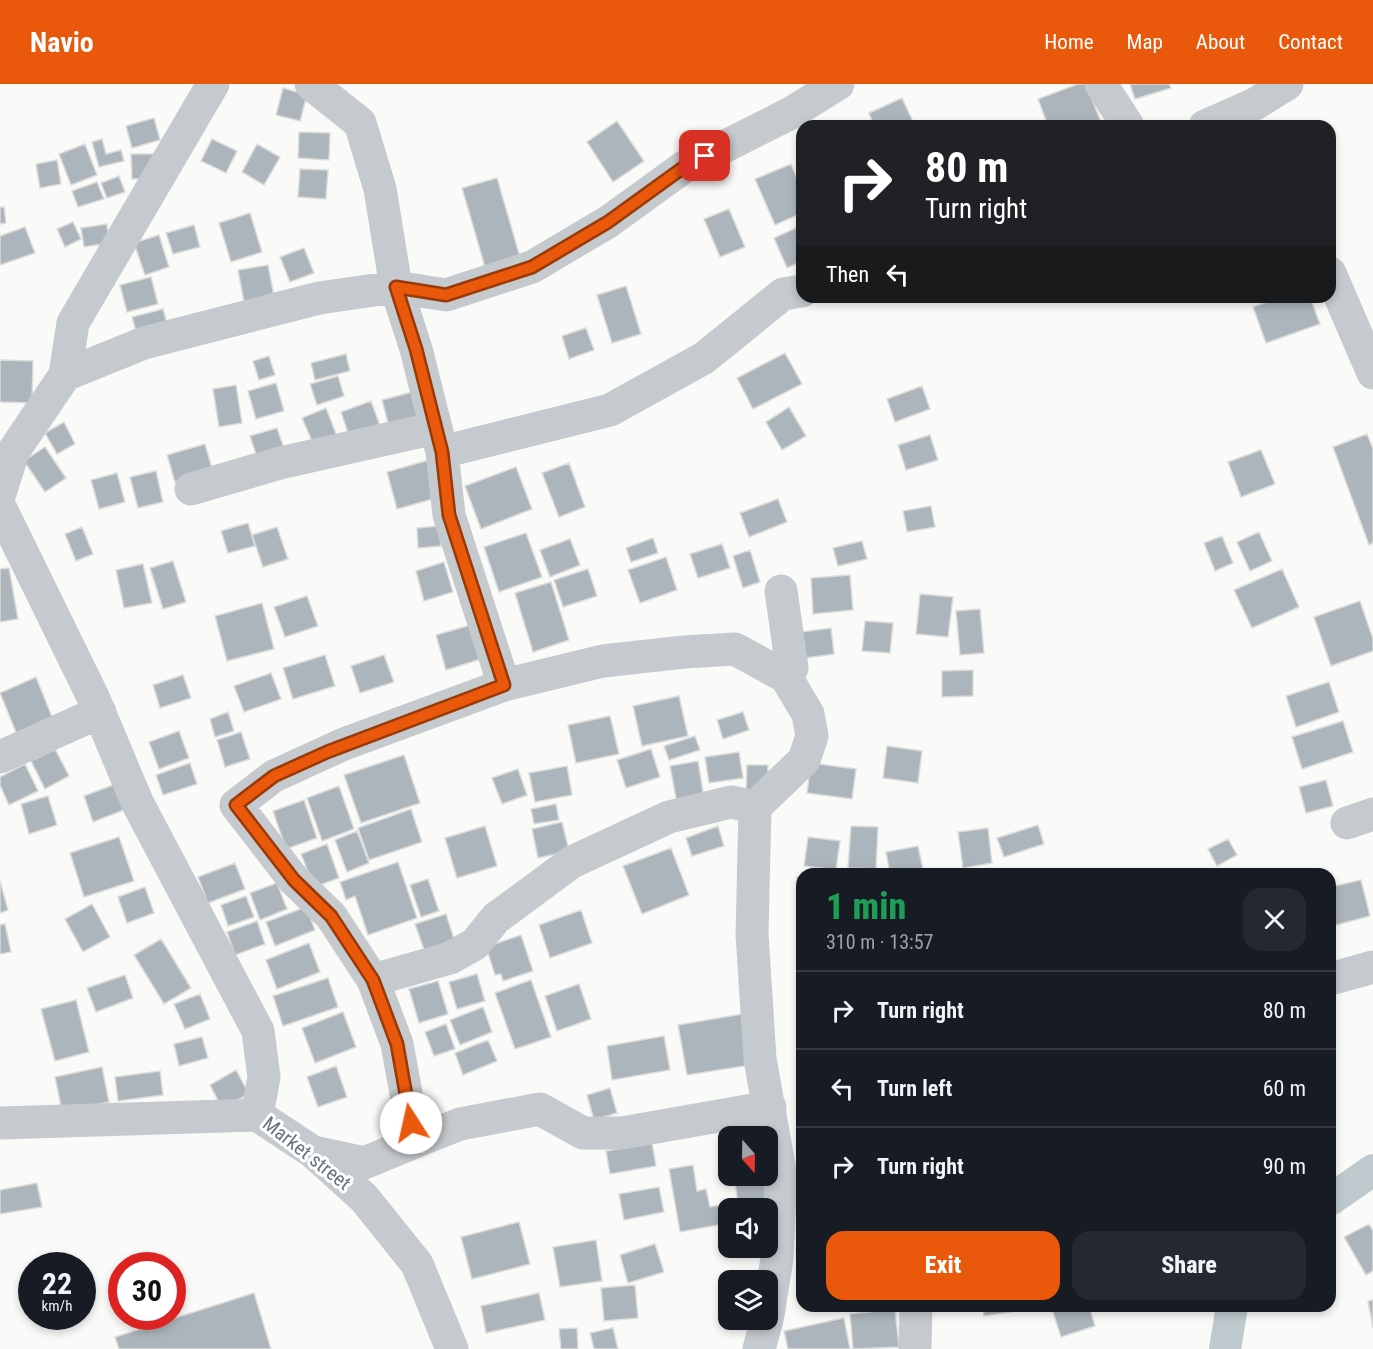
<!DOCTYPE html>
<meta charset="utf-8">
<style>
:root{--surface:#171b24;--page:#242831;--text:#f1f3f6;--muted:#9ea1a6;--line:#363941;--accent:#ea580c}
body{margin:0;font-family:"Roboto Condensed",sans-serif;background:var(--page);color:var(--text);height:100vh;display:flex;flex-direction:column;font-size:22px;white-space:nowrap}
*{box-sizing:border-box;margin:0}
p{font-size:20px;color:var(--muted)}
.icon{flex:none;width:33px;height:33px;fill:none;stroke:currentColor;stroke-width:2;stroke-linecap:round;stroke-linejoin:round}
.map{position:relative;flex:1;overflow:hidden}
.panel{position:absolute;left:796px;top:784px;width:540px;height:444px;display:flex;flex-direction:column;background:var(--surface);border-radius:18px;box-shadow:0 3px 9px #0003}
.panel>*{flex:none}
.hud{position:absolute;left:796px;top:36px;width:540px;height:183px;border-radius:18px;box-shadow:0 3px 9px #0003;background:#202124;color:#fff;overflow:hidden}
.needle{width:39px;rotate:160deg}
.fabs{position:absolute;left:718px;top:1042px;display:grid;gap:12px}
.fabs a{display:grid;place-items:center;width:60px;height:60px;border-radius:12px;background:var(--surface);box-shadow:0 3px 9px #0003;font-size:30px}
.speed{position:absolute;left:18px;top:1168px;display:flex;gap:12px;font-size:30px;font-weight:700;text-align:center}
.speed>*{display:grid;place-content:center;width:78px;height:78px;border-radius:50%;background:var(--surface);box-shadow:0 3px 9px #0003;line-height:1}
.speed small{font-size:15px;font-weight:400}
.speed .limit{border:9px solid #d22;background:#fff;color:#111}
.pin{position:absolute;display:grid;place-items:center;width:51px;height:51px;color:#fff;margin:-26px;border-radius:12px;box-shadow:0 3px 9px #0006}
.me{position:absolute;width:66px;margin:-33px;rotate:350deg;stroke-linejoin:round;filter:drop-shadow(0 0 4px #0008)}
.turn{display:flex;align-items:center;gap:21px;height:126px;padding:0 30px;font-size:27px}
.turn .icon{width:78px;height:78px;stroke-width:2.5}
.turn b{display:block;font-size:42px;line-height:51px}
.then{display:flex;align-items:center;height:57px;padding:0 30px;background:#0003;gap:12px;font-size:22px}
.round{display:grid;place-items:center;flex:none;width:63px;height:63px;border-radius:18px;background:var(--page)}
.overview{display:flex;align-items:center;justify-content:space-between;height:102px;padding:0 30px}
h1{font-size:36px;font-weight:800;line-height:45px;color:#1e9e55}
.button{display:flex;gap:12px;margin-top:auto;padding:12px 30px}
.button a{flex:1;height:69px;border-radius:18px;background:var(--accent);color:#fff;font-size:24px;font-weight:800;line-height:69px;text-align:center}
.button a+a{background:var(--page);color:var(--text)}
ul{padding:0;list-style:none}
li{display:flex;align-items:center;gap:18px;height:78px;padding:0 30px;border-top:2px solid var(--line)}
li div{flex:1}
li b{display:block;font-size:22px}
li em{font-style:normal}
header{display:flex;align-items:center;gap:36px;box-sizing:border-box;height:84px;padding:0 30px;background:var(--accent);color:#fff}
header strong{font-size:28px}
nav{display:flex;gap:33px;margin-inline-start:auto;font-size:21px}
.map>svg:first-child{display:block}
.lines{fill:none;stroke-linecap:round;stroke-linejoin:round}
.canal{stroke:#bec9ce;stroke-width:32}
.building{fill:#acb5bb;stroke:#dcdcda;stroke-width:1.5}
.minor{stroke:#c5cace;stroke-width:33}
.route-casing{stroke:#983908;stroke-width:15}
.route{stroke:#ea580c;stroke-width:10}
.labels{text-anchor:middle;stroke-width:6;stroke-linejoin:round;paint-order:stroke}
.street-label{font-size:20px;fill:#647684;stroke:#fff}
</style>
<header>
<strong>Navio</strong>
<nav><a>Home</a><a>Map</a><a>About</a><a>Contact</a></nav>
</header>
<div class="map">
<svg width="1373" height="1265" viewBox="0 0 1373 1265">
<rect width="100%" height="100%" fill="#fafaf8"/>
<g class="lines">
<!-- canal -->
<path class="canal" d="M 1330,1116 L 1373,1086
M 1225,1265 L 1232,1222"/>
</g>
<!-- building -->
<path class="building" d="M 1078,0 L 1086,0 L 1101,38 L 1090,42 L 1048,42 L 1038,15 Z
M 1130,0 L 1169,0 L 1171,4 L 1135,15 Z
M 283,4 L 307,11 L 300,37 L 276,31 Z
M 902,14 L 915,42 L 874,42 L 869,29 Z
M 154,34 L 160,56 L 132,64 L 126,42 Z
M 1032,36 L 1034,42 L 1014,42 Z
M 617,37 L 644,77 L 613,98 L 587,58 Z
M 299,48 L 330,49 L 329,76 L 298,74 Z
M 102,55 L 106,70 L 121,66 L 124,77 L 99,83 L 92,58 Z
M 212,55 L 237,67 L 226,89 L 201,77 Z
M 85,60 L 97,91 L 71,101 L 59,70 Z
M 257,60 L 280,73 L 264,101 L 242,88 Z
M 131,70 L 154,70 L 154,94 L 132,95 Z
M 57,76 L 61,100 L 40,104 L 36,80 Z
M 791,80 L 802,107 L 802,129 L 775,141 L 755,95 Z
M 300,85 L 328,86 L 326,115 L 298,113 Z
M 119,92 L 125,108 L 107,114 L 101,99 Z
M 497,94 L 520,173 L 485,183 L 462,104 Z
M 97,98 L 104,115 L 78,123 L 72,107 Z
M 0,123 L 4,123 L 6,139 L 0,140 Z
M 729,125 L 745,163 L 720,173 L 704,135 Z
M 250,129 L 262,168 L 231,178 L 219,139 Z
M 73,138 L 81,155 L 65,163 L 57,145 Z
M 107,140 L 109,159 L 84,163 L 81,144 Z
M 194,141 L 200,163 L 173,170 L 166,149 Z
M 800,142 L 802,148 L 802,177 L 787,184 L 774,154 Z
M 25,143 L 35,169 L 0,181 L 0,152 Z
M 159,151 L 169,183 L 145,191 L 134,159 Z
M 304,164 L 314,189 L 290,198 L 280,173 Z
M 268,181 L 274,212 L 244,218 L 238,186 Z
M 151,193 L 158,220 L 127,228 L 120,201 Z
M 626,202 L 641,250 L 612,259 L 597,211 Z
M 1281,213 L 1310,213 L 1320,240 L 1266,259 L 1253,223 Z
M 163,225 L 168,243 L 137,251 L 132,233 Z
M 586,244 L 594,266 L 569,275 L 562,252 Z
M 785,269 L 802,300 L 753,325 L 737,294 Z
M 346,270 L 350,287 L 315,296 L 311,279 Z
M 269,272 L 275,291 L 259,296 L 253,277 Z
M 0,276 L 33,277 L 32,319 L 0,318 Z
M 338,292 L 344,312 L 317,321 L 310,300 Z
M 276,299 L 284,327 L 256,335 L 248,307 Z
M 236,301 L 242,339 L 219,343 L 213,305 Z
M 922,302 L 930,325 L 895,338 L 887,315 Z
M 412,308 L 421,342 L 391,350 L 382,316 Z
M 371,317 L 382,347 L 351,358 L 341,328 Z
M 789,323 L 806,352 L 782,366 L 766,338 Z
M 326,324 L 338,355 L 315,364 L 302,334 Z
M 64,338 L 75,360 L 57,370 L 45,349 Z
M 277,344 L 286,370 L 259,379 L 250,352 Z
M 1367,350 L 1373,365 L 1373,459 L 1369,461 L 1333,363 Z
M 930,351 L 938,376 L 906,386 L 898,361 Z
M 205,360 L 213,388 L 175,398 L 167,371 Z
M 45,363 L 66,394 L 45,408 L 24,377 Z
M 1261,366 L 1275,400 L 1241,413 L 1228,378 Z
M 429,376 L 440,413 L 397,425 L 387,388 Z
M 569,379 L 585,423 L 559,433 L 542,389 Z
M 516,383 L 532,425 L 481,445 L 465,402 Z
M 156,387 L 163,418 L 138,424 L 130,393 Z
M 117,389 L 125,418 L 99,425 L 91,396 Z
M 778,415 L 787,438 L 749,453 L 740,429 Z
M 931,422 L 935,443 L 907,448 L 903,427 Z
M 248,439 L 255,462 L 228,469 L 221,447 Z
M 439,442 L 441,462 L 418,464 L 417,444 Z
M 82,443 L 93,470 L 76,477 L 65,450 Z
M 277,443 L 288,475 L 263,483 L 252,451 Z
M 1259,448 L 1272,477 L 1250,487 L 1237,458 Z
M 526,449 L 542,493 L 499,508 L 484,463 Z
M 1222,452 L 1233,479 L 1215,487 L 1204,459 Z
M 653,454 L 658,469 L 631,478 L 626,464 Z
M 570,455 L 580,481 L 550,493 L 540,466 Z
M 862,457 L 867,475 L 838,482 L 833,464 Z
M 722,460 L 730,484 L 698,494 L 690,470 Z
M 750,466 L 760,498 L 743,504 L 733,472 Z
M 666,473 L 677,506 L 640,519 L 628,486 Z
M 173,477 L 186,518 L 163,525 L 150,484 Z
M 444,478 L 453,508 L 424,517 L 416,487 Z
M 143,480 L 152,519 L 124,524 L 116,486 Z
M 9,484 L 18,535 L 0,538 L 0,485 Z
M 588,485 L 597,512 L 563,523 L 554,496 Z
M 1282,485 L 1299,523 L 1252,544 L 1234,506 Z
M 850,491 L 853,526 L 813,530 L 811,494 Z
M 551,498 L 569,556 L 533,568 L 515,509 Z
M 920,510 L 953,513 L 948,553 L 916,550 Z
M 307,512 L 318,542 L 285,553 L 274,523 Z
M 1360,517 L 1373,555 L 1373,567 L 1331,582 L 1314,533 Z
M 262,519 L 274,565 L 227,577 L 215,532 Z
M 980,525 L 984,569 L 960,571 L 956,527 Z
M 865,537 L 893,539 L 890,569 L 862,567 Z
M 471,541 L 481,575 L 446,586 L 436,551 Z
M 831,544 L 834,570 L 798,575 L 794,549 Z
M 325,571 L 335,602 L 293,615 L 283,584 Z
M 384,571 L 394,598 L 360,609 L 351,582 Z
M 973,586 L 973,612 L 942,613 L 942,587 Z
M 271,589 L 281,615 L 244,628 L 234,602 Z
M 183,591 L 191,614 L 160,624 L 153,601 Z
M 36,593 L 54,638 L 18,653 L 0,609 Z
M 1329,598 L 1339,628 L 1296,643 L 1286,612 Z
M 679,612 L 688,652 L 642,662 L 633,622 Z
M 228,628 L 234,647 L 215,653 L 210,635 Z
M 743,628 L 749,646 L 723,655 L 717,636 Z
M 610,632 L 619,670 L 576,679 L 568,641 Z
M 1343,637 L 1353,668 L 1302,685 L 1292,653 Z
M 179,647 L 189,674 L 159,685 L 149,658 Z
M 241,648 L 250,675 L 225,683 L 217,656 Z
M 695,652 L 700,666 L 669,676 L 664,662 Z
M 887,662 L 922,667 L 918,699 L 883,694 Z
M 55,665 L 69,692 L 45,705 L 31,677 Z
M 651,665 L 660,693 L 626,704 L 617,676 Z
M 739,668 L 743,694 L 709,699 L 705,673 Z
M 404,671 L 420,719 L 361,739 L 344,691 Z
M 698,677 L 704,714 L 677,719 L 670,682 Z
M 190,679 L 197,700 L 163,711 L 156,691 Z
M 811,679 L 856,685 L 852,715 L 807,709 Z
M 25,680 L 38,707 L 9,721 L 0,701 L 0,693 Z
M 747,681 L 768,681 L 768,708 L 746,708 Z
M 567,682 L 572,711 L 535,718 L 529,689 Z
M 518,685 L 527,711 L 502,720 L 492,694 Z
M 1326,696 L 1333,722 L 1306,729 L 1299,703 Z
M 116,700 L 126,725 L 93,738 L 84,712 Z
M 339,702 L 354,745 L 322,757 L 307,714 Z
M 48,712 L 57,741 L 29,750 L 21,720 Z
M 304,716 L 317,754 L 286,765 L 273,727 Z
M 556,720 L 559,736 L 534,740 L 531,725 Z
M 411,725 L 422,758 L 369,776 L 358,744 Z
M 562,738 L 569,767 L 538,774 L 532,745 Z
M 1038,741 L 1044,760 L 1004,773 L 997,754 Z
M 485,742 L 497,782 L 457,794 L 445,754 Z
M 718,742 L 724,762 L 692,772 L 686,754 Z
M 851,742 L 878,743 L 876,785 L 848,784 Z
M 988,744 L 992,779 L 963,784 L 958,748 Z
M 357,747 L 369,779 L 347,788 L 335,756 Z
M 119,753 L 134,797 L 84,813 L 70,769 Z
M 808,753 L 840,757 L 836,786 L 804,782 Z
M 1228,755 L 1237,771 L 1217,782 L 1208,765 Z
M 327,760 L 339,794 L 314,803 L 301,770 Z
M 918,762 L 924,790 L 890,790 L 886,768 Z
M 671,764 L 689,811 L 642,830 L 623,782 Z
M 398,778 L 417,834 L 368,851 L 355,812 L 346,816 L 340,798 Z
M 235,779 L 245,805 L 208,819 L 198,793 Z
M 797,793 L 802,793 L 802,835 L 799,835 Z
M 428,795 L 439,827 L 421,833 L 410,801 Z
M 1361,796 L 1370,832 L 1336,841 L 1330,820 L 1330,803 Z
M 0,797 L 8,826 L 0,829 Z
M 277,799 L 287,825 L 260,836 L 250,809 Z
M 145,803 L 154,829 L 127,839 L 118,813 Z
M 246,812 L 254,833 L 228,842 L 221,821 Z
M 92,820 L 110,853 L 83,868 L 65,835 Z
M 306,823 L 315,846 L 275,862 L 266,838 Z
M 581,826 L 592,859 L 550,874 L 539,841 Z
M 446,830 L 457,864 L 427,874 L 415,840 Z
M 257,837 L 265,860 L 235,871 L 227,848 Z
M 5,840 L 11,868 L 0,870 L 0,841 Z
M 521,851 L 533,887 L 503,897 L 501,890 L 495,891 L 486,863 Z
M 161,855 L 191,904 L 164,920 L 134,871 Z
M 309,859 L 320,888 L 277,905 L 266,876 Z
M 477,890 L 485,917 L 457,925 L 449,898 Z
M 125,891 L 133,914 L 96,928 L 87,904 Z
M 328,894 L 338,923 L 283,942 L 273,912 Z
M 531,896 L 551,953 L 515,965 L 495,909 Z
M 438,897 L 448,930 L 419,939 L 409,905 Z
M 579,900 L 591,935 L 557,947 L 545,912 Z
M 200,910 L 210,935 L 185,945 L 174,920 Z
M 76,916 L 89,968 L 55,977 L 41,925 Z
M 483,923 L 492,948 L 460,961 L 450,936 Z
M 343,928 L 356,963 L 315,979 L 302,944 Z
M 742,930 L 751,981 L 687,991 L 678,941 Z
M 446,940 L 455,965 L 434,972 L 425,948 Z
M 664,952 L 670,986 L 612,996 L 607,962 Z
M 202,953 L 208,974 L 179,982 L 174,960 Z
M 488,956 L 497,977 L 463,991 L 455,969 Z
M 336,982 L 347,1013 L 318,1023 L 307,993 Z
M 102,983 L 109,1018 L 62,1027 L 55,993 Z
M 236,986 L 249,1010 L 222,1024 L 210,1001 Z
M 160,987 L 163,1011 L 118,1017 L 115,993 Z
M 610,1004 L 617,1029 L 594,1036 L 587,1011 Z
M 652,1059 L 656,1082 L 610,1090 L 606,1067 Z
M 693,1081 L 697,1107 L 706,1105 L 710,1123 L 738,1118 L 734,1092 L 745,1092 L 745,1094 L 763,1092 L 770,1132 L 768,1125 L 729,1125 L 729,1139 L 680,1148 L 669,1085 Z
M 37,1099 L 42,1123 L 0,1130 L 0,1106 Z
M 659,1103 L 664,1128 L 624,1136 L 619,1110 Z
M 519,1138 L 530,1180 L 472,1195 L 461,1153 Z
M 1369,1140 L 1373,1147 L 1373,1187 L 1366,1191 L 1344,1153 Z
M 596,1156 L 602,1197 L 560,1203 L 553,1163 Z
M 655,1160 L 664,1188 L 628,1199 L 620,1171 Z
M 796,1166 L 802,1166 L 802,1211 L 801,1211 Z
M 635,1201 L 638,1234 L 604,1237 L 601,1204 Z
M 254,1209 L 271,1265 L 119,1265 L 115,1253 Z
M 539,1209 L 545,1236 L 486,1249 L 481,1222 Z
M 1373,1216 L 1373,1244 L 1368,1217 Z
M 983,1222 L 1017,1222 L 1017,1227 L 984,1232 Z
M 1051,1222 L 1089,1222 L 1095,1242 L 1061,1253 Z
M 895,1225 L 899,1263 L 853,1265 L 850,1230 Z
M 844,1234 L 850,1265 L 788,1265 L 784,1247 Z
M 577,1244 L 578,1265 L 561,1265 L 559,1245 Z
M 613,1244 L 618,1265 L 594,1265 L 590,1249 Z"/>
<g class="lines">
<!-- minor -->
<path class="minor" d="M 311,0 L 360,39 L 380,105 L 396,203 L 416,265 L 442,368 L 449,431 L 504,601
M 1101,0 L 1128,42
M 1205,42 L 1255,20 L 1287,0
M 1330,189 L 1373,289
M 65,291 L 144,259 L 319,214 L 396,203 L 446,211 L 532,183 L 608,138 L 684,83 L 791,29 L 838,0
M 442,368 L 610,326 L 704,274 L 783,210 L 802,207
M 191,405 L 280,379 L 436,344
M 0,409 L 13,368 L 65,291 L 73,239 L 213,0
M 0,423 L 93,613 L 137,718 L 258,947 L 264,993 L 257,1031
M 781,507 L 792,584 L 786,593
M 0,673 L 100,628
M 1347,739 L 1373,730
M 1330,895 L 1373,883
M 373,896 L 450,874 L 475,860 L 496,834 L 572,778 L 669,733 L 731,718 L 755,723
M 0,1039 L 257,1031 L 313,1068 L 364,1114 L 417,1180 L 452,1265
M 415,1058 L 460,1040 L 540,1025 L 583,1049 L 622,1049 L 770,1023
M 313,1068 L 364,1079 L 415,1058 L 397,960 L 373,896 L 331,832 L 294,796 L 236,721 L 274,692 L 344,660 L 504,601 L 603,577 L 684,568 L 735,565 L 786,593 L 808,630 L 812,652 L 804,676 L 755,723 L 752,850 L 760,975 L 781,1093 L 777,1174 L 768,1231
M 759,1265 L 767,1236
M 915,1265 L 916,1222"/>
</g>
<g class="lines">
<!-- route casing -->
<g class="route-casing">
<path id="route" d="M 411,1039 L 397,960 L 373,896 L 331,832 L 294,796 L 236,721 L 274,692 L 327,668 L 504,601 L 449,431 L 442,368 L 416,265 L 396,203 L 446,211 L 532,183 L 608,138 L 684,83 L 705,72"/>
</g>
<!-- route -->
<use href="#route" class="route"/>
</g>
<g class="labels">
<!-- street labels -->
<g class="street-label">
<text transform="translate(307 1069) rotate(38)" y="7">Market street</text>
</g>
</g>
</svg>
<div class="fabs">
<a><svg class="needle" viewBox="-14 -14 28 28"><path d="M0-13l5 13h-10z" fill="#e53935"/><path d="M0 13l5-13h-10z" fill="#9ea1a6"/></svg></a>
<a><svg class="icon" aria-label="sound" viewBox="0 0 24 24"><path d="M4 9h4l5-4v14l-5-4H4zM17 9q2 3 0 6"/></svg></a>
<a><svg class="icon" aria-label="layers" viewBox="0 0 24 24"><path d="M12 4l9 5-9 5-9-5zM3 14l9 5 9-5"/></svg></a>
</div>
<div class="speed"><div>22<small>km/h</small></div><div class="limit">30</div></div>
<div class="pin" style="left:705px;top:72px;background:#d93025"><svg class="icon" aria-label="arrive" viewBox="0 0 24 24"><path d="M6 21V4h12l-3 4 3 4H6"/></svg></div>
<svg class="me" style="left:411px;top:1039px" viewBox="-20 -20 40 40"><circle r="19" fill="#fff"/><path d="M0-13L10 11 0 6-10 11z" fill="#ea580c"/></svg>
<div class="hud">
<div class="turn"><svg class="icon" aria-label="right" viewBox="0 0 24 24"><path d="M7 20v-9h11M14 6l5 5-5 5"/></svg><div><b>80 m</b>Turn right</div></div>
<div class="then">Then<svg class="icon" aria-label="left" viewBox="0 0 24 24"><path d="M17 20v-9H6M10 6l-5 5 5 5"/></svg></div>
</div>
<section class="panel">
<div class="overview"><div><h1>1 min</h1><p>310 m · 13:57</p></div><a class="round"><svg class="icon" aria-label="close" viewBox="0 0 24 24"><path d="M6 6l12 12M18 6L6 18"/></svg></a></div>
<ul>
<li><svg class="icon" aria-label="right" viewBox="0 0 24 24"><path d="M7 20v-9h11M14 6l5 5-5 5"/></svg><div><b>Turn right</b></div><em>80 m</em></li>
<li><svg class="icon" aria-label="left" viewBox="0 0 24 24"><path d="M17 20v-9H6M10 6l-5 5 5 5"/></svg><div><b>Turn left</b></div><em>60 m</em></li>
<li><svg class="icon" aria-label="right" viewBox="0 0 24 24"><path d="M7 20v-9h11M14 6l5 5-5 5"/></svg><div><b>Turn right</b></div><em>90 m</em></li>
</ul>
<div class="button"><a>Exit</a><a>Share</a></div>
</section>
</div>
